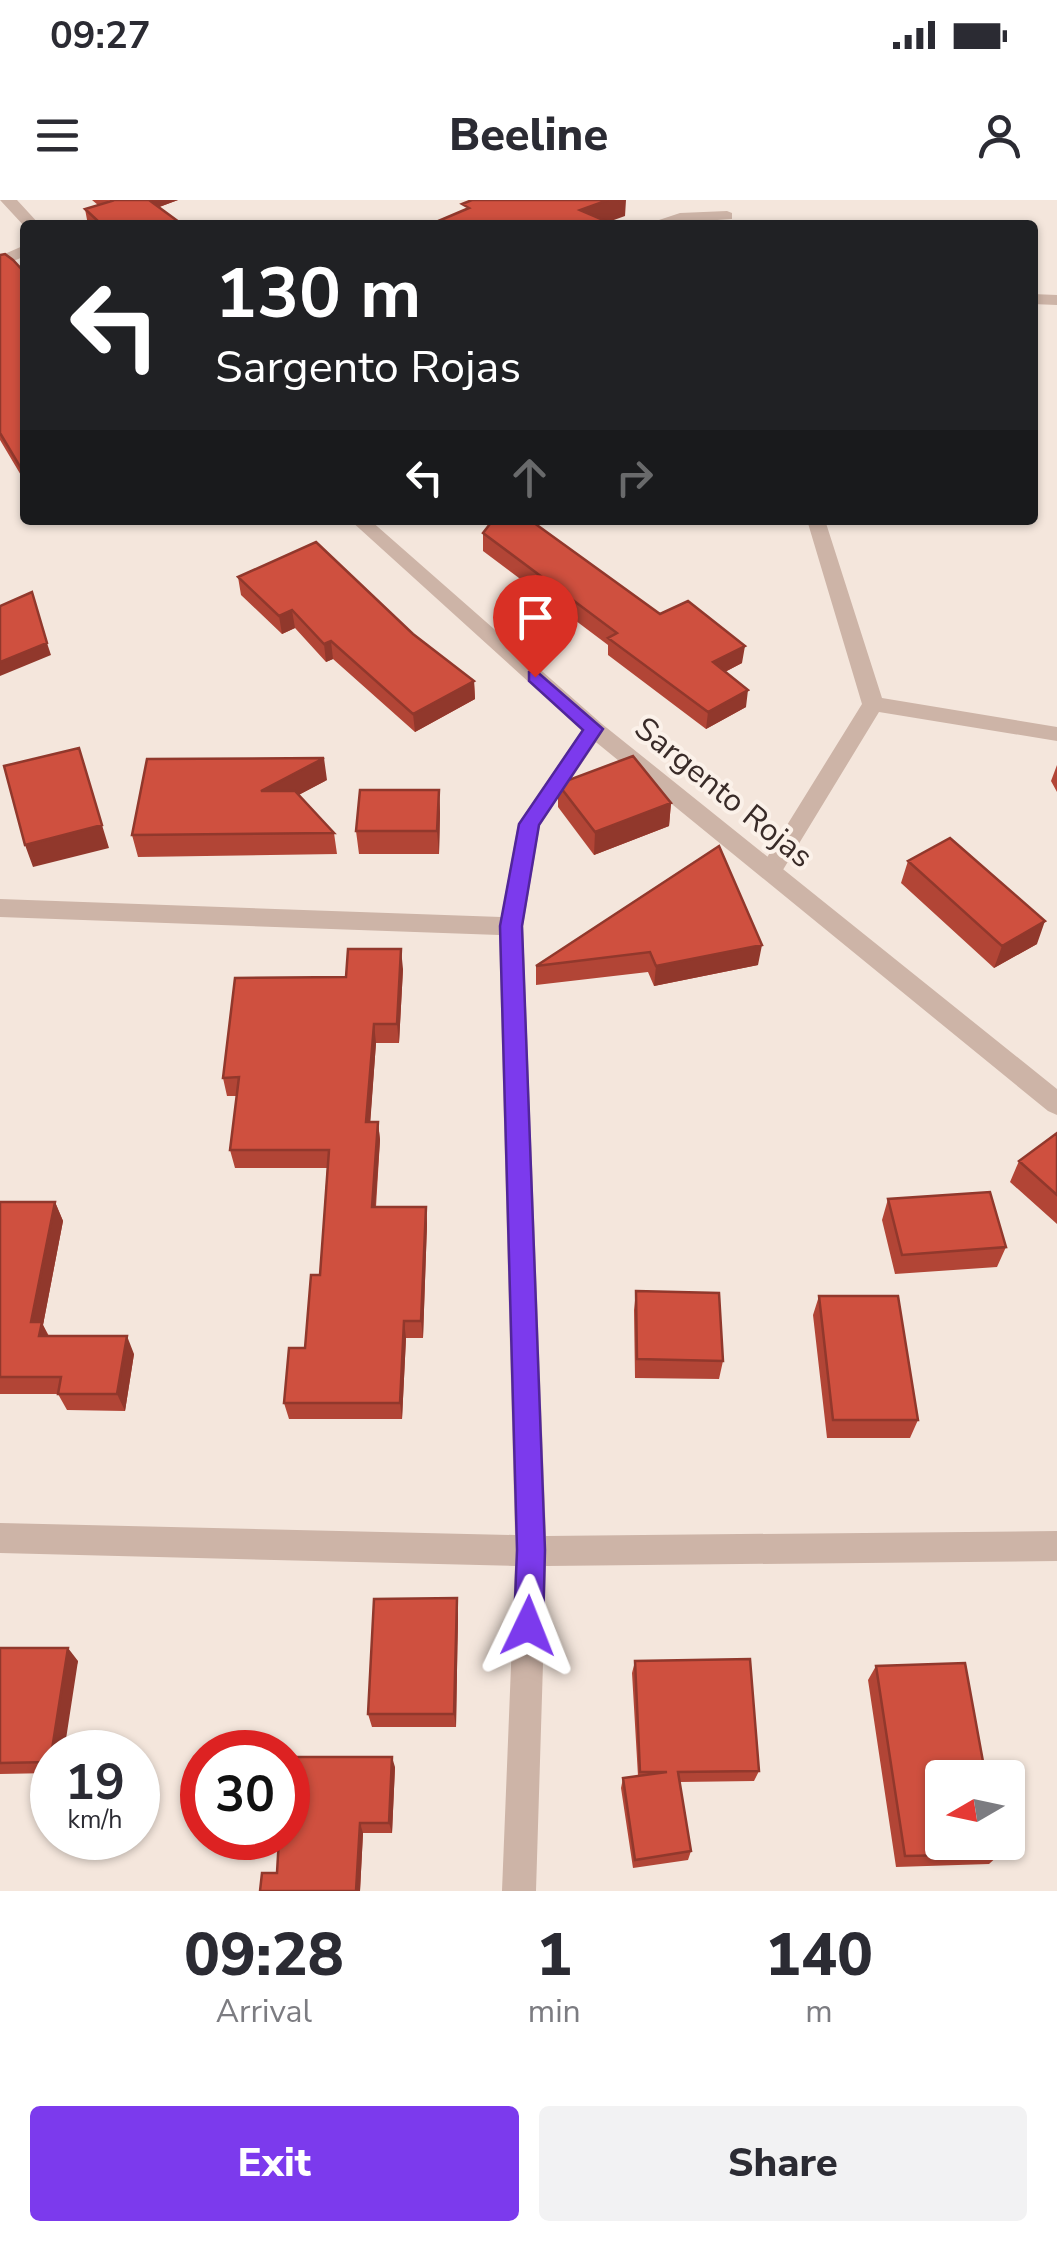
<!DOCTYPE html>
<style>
:root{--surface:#fff;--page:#f2f2f3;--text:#2b2b33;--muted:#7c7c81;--accent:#7c3aed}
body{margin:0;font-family:"Nunito Sans",sans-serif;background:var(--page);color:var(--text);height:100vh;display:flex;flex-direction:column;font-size:38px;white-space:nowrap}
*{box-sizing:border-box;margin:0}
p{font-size:32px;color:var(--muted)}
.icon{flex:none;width:55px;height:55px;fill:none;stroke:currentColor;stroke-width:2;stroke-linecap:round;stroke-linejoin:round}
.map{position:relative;height:1691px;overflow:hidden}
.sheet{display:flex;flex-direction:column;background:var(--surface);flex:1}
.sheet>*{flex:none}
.hud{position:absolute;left:20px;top:20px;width:1018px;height:305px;border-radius:10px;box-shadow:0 2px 8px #0004;background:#202124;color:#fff;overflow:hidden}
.needle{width:65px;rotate:261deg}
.fabs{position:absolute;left:925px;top:1560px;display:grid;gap:20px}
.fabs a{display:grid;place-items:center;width:100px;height:100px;border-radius:10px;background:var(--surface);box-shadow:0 2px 8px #0004;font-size:50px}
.speed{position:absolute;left:30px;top:1530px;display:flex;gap:20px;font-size:50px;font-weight:700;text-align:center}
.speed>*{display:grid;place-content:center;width:130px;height:130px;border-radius:50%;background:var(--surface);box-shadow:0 2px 8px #0004;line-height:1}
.speed small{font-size:25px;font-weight:400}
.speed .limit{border:15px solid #d22;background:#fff;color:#111}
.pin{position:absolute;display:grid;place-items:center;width:85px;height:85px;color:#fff;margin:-102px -42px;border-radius:50% 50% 50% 0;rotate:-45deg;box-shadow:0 0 10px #0007}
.pin .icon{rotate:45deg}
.me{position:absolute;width:110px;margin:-55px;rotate:2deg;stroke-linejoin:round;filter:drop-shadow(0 0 8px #0008)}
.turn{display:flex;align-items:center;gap:35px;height:210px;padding:0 30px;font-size:45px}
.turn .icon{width:130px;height:130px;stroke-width:2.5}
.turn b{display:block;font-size:70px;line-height:85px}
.lanes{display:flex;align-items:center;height:95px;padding:0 30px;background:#0003;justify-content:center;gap:50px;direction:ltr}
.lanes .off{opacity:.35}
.eta{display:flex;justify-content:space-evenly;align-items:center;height:170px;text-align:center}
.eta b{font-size:60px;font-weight:800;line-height:70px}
.cta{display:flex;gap:20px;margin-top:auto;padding:20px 30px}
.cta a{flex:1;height:115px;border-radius:10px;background:var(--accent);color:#fff;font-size:40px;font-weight:800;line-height:115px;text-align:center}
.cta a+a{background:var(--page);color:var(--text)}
.status{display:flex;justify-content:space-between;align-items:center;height:70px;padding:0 50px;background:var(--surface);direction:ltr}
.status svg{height:28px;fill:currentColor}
header{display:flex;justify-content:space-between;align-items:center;height:130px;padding:0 30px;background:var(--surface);font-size:45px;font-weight:800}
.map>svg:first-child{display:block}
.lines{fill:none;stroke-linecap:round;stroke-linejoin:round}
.minor{fill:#cdb4a7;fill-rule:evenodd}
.tertiary{fill:#cdb4a7;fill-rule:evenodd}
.wall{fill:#b24536}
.shaded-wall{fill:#91382c}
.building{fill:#cf503f;stroke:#91382c;stroke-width:2.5}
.route{fill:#7c3aed;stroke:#51269a;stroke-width:2.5}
.labels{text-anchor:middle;stroke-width:8;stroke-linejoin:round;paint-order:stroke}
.street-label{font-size:32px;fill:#392b28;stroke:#fbf1e9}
</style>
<div class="status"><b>09:27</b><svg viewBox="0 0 49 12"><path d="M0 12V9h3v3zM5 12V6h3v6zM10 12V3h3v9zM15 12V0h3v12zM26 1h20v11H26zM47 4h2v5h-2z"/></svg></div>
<header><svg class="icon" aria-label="menu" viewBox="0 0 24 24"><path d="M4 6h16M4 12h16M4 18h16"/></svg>Beeline<svg class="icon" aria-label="person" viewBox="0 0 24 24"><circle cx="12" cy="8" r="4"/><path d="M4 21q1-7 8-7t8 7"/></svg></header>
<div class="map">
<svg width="1057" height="1691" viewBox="0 0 1057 1691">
<rect width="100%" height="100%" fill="#f4e6dc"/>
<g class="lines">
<!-- minor -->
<path class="minor" d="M 727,11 L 732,13 L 732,19 L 644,25 L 680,13 Z
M 25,45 L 25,56 L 0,67 L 0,56 Z
M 1032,94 L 1057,95 L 1057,105 L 1032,104 Z
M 807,320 L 825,320 L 882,498 L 1057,527 L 1057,541 L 879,512 L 778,678 L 770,680 L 758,672 L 862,504 Z
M 594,522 L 605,529 L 540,625 L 523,726 L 546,1336 L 1057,1331 L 1057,1361 L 546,1366 L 536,1691 L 502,1691 L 515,1366 L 0,1353 L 0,1323 L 515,1335 L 499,735 L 0,717 L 0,699 L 501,717 L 518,624 L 586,524 Z"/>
<!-- tertiary -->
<path class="tertiary" d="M 0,0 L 17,0 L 40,25 L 25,27 Z
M 350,320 L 370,320 L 602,524 L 1057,889 L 1057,915 L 1048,911 L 586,534 Z"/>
</g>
<!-- wall -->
<path class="wall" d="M 92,0 L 178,0 L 159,7 L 183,25 L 88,25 L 85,9 L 98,5 Z
M 0,55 L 25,73 L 25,282 L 0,240 Z
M 483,333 L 660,414 L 742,463 L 725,472 L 746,507 L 706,529 L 608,455 L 608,445 L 483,351 Z
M 238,377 L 413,434 L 474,481 L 475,499 L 415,532 L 333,459 L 326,462 L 295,428 L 282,434 L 241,395 Z
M 1057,565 L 1057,592 L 1051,581 Z
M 327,580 L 298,595 L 334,633 L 337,654 L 138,657 L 132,635 Z
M 558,584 L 671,603 L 669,626 L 594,655 L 558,607 Z
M 439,590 L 440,613 L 439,654 L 359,654 L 356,631 Z
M 719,646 L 758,765 L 654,786 L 648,772 L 536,785 L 536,766 Z
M 908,661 L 1037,744 L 994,768 L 901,683 Z
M 403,769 L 399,843 L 376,843 L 370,922 L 378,922 L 380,940 L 376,1007 L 426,1007 L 427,1024 L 423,1138 L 406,1138 L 402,1219 L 289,1219 L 284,1203 L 305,1148 L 320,1075 L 327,968 L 235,968 L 230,950 L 237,896 L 227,896 L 223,878 L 346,777 Z
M 1057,933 L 1057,1024 L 1010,982 L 1019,961 Z
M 888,999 L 1006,1047 L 997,1067 L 895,1074 L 882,1020 Z
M 0,1002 L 55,1002 L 63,1021 L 43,1125 L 49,1136 L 134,1154 L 125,1211 L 67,1210 L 58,1194 L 0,1194 Z
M 636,1091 L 723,1161 L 719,1179 L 635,1178 L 634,1110 Z
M 819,1096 L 918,1220 L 910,1238 L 827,1238 L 813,1115 Z
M 458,1413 L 456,1527 L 372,1527 L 368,1514 Z
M 0,1448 L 78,1461 L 52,1552 L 52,1573 L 0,1574 Z
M 635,1461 L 759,1571 L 754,1581 L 680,1582 L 691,1651 L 688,1660 L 633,1668 L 621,1588 L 623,1578 L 638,1576 L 632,1473 Z
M 876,1466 L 1000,1654 L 989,1664 L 896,1667 L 868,1480 Z
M 395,1567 L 392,1633 L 363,1633 L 360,1691 L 260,1691 L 277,1673 Z"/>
<!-- shaded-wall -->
<path class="shaded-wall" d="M 144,0 L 178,0 L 146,12 Z
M 608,0 L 626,0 L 625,16 L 600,25 L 580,10 Z
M 292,410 L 295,428 L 282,434 L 279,416 Z
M 331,441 L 333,459 L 326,462 L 324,444 Z
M 47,443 L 51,455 L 0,476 L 0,462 Z
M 745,446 L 742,463 L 711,479 L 713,462 Z
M 474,481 L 475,499 L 415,532 L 413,514 Z
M 748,490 L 746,507 L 706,529 L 708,512 Z
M 324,558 L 327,580 L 265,613 L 261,591 Z
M 439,590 L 440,613 L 439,654 L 437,631 Z
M 671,603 L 669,626 L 594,655 L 595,632 Z
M 102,625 L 109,648 L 33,667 L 25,645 Z
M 1045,721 L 1037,744 L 994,768 L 1002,746 Z
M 762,745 L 758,765 L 654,786 L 656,766 Z
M 401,749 L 403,769 L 399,843 L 397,824 Z
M 374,824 L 376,843 L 369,940 L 366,922 Z
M 378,922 L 380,940 L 374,1024 L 372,1007 Z
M 55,1002 L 63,1021 L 43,1125 L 50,1140 L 48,1154 L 31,1122 Z
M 426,1007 L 427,1024 L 423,1138 L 421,1121 Z
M 404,1121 L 406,1138 L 402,1219 L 400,1203 Z
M 127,1136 L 134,1154 L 125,1211 L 117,1194 Z
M 457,1398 L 458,1413 L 456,1527 L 454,1514 Z
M 68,1448 L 78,1461 L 64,1552 L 52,1552 L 52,1565 L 50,1562 Z
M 392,1557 L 395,1567 L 392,1633 L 389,1623 Z
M 360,1623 L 363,1633 L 360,1691 L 356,1691 Z"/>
<!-- building -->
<path class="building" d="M 111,0 L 149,0 L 183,25 L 90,24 L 98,21 L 85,9 L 112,1 Z
M 472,0 L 608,0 L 580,10 L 615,25 L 429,25 L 469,8 L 462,4 Z
M 5,54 L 13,60 L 25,73 L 25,275 L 0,233 L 0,55 Z
M 493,320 L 530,320 L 660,414 L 688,401 L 745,446 L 713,462 L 748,490 L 708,512 L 608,438 L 617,433 L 483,333 Z
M 316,342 L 413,434 L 474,481 L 413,514 L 331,441 L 324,444 L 292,410 L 279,416 L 238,377 Z
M 32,392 L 47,443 L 0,462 L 0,406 Z
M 79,548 L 102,625 L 25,645 L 4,566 Z
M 633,556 L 671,603 L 595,632 L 558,584 Z
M 324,558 L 261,591 L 295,591 L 334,633 L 132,635 L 147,559 Z
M 360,590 L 439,590 L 437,631 L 356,631 Z
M 950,638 L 1045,721 L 1002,746 L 908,661 Z
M 719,646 L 762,745 L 656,766 L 650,752 L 536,766 Z
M 348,749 L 401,749 L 397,824 L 374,824 L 366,922 L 378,922 L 372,1007 L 426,1007 L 421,1121 L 404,1121 L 400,1203 L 284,1203 L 289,1148 L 305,1148 L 311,1075 L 320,1075 L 329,950 L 230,950 L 239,877 L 223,878 L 235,778 L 346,777 Z
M 1057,933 L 1057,995 L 1019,961 Z
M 990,992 L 1006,1047 L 902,1055 L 888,999 Z
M 0,1002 L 55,1002 L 31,1122 L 42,1122 L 39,1136 L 127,1136 L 117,1194 L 58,1194 L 61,1177 L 0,1177 Z
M 636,1091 L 719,1093 L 723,1161 L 637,1159 Z
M 819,1096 L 898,1096 L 918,1220 L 833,1220 Z
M 457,1398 L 454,1514 L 368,1514 L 374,1399 Z
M 0,1448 L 68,1448 L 50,1562 L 0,1563 Z
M 750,1459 L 759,1571 L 678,1572 L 691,1651 L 635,1660 L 623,1578 L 667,1572 L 640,1572 L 635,1461 Z
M 965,1463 L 986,1578 L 942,1578 L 942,1642 L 998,1642 L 1000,1654 L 905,1656 L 876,1466 Z
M 288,1557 L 392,1557 L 389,1623 L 360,1623 L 356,1691 L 260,1691 L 262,1673 L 277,1673 L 279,1638 L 288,1638 Z"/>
<!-- route -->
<path class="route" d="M 535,470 L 603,529 L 539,625 L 522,726 L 545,1350 L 543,1426 L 539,1436 L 528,1441 L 518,1436 L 514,1426 L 517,1350 L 500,726 L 519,624 L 583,530 L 529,481 L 529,472 Z"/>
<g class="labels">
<!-- street labels -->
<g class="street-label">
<text transform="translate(724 592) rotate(39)" y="11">Sargento Rojas</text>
</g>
</g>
</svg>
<div class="fabs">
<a><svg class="needle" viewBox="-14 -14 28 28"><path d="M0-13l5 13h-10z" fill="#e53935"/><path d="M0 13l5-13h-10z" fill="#7c7c81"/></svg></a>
</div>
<div class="speed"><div>19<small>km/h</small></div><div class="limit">30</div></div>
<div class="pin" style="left:535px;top:477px;background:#d93025"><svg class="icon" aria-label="arrive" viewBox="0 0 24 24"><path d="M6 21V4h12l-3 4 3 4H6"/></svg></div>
<svg class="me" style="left:528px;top:1426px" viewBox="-20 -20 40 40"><path d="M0-17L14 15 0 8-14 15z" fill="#7c3aed" stroke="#fff" stroke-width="4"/></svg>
<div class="hud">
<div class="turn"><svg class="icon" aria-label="left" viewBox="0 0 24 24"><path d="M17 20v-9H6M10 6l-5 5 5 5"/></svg><div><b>130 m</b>Sargento Rojas</div></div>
<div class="lanes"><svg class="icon" aria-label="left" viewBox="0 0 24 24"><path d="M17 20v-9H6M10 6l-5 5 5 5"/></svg><svg class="icon off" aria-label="ahead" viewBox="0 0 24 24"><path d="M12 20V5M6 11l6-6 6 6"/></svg><svg class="icon off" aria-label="right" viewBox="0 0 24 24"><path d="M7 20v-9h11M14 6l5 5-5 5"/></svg></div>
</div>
</div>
<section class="sheet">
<div class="eta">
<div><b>09:28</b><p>Arrival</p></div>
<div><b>1</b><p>min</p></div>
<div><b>140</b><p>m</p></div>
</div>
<div class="cta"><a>Exit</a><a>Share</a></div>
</section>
